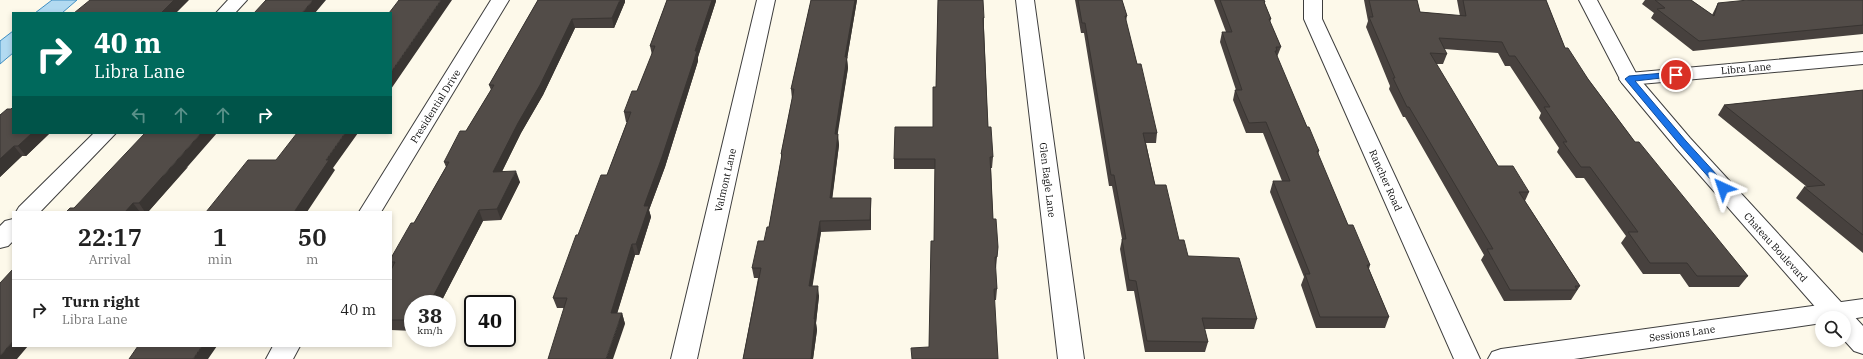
<!DOCTYPE html>
<style>
:root{--surface:#fff;--page:#f2f2f2;--text:#222;--muted:#767676;--line:#e0e0e0}
body{margin:0;font-family:"IBM Plex Serif",serif;background:var(--page);color:var(--text);height:100vh;display:flex;flex-direction:column;font-size:15px;white-space:nowrap}
*{box-sizing:border-box;margin:0}
p{font-size:13px;color:var(--muted)}
.icon{flex:none;width:22px;height:22px;fill:none;stroke:currentColor;stroke-width:2;stroke-linecap:round;stroke-linejoin:round}
.map{position:relative;flex:1;overflow:hidden}
.panel{position:absolute;left:12px;top:211px;width:380px;height:136px;display:flex;flex-direction:column;background:var(--surface);border-radius:0px;box-shadow:0 2px 6px #0003}
.panel>*{flex:none}
.top-card{position:absolute;left:12px;top:12px;width:380px;height:122px;border-radius:0px;box-shadow:0 2px 6px #0003;background:#00695c;color:#fff;overflow:hidden}
.fabs{position:absolute;left:1815px;top:311px;display:grid;gap:8px}
.fabs a{display:grid;place-items:center;width:36px;height:36px;border-radius:50%;background:var(--surface);box-shadow:0 2px 6px #0003;font-size:20px}
.speed{position:absolute;left:404px;top:295px;display:flex;gap:8px;font-size:20px;font-weight:700;text-align:center}
.speed>*{display:grid;place-content:center;width:52px;height:52px;border-radius:50%;background:var(--surface);box-shadow:0 2px 6px #0003;line-height:1}
.speed small{font-size:10px;font-weight:400}
.speed .limit{border:2px solid #111;border-radius:6px;background:#fff;color:#111}
.pin{position:absolute;display:grid;place-items:center;width:34px;height:34px;color:#fff;margin:-17px;border:2px solid #fff;border-radius:50%;box-shadow:0 1px 4px #0007}
.me{position:absolute;width:44px;margin:-22px;rotate:318deg;stroke-linejoin:round;filter:drop-shadow(0 0 3px #0008)}
.turn{display:flex;align-items:center;gap:14px;height:84px;padding:0 16px;font-size:18px}
.turn .icon{width:52px;height:52px;stroke-width:2.5}
.turn b{display:block;font-size:28px;line-height:34px}
.lanes{display:flex;align-items:center;height:38px;padding:0 16px;background:#0003;justify-content:center;gap:20px;direction:ltr}
.lanes .off{opacity:.35}
.eta{display:flex;justify-content:space-evenly;align-items:center;height:68px;text-align:center}
.eta b{font-size:24px;font-weight:600;line-height:28px}
ul{padding:0;list-style:none}
li{display:flex;align-items:center;gap:12px;height:60px;padding:0 16px;border-top:1px solid var(--line)}
li div{flex:1}
li b{display:block;font-size:15px}
li em{font-style:normal}
.map>svg:first-child{display:block}
.water{fill:#b2daf1;stroke:#3f8ec2}
.lines{fill:none;stroke-linecap:round;stroke-linejoin:round}
.minor-casing{stroke:#3e3e3e;stroke-width:2}
.tertiary-casing{stroke:#3e3e3e;stroke-width:2}
.minor{fill:#fff;fill-rule:evenodd}
.tertiary{fill:#fff;fill-rule:evenodd}
.wall{fill:#47413e}
.shaded-wall{fill:#393532}
.building{fill:#524c48;stroke:#393532}
.route{fill:#1a73e8;stroke:#114b97}
.labels{text-anchor:middle;stroke-width:4;stroke-linejoin:round;paint-order:stroke}
.street-label{font-size:10px;fill:#0b0b0b;stroke:#fff}
</style>
<div class="map">
<svg width="1863" height="359" viewBox="0 0 1863 359">
<rect width="100%" height="100%" fill="#fdf9ea"/>
<!-- water -->
<path class="water" d="M 52,0 L 77,0 L 62,13 L 35,13 Z
M 13,31 L 13,53 L 0,64 L 0,41 Z"/>
<g class="lines">
<!-- minor casing -->
<g class="minor-casing">
<path id="minor" d="M 228,0 L 247,0 L 235,13 L 216,13 Z
M 491,0 L 509,0 L 381,212 L 359,212 Z
M 757,0 L 775,0 L 697,359 L 671,359 Z
M 1016,0 L 1034,0 L 1084,359 L 1058,359 Z
M 1304,0 L 1322,0 L 1322,19 L 1480,359 L 1454,359 L 1304,19 Z
M 1863,52 L 1863,64 L 1629,85 L 1622,83 L 1619,79 L 1622,75 L 1629,73 Z
M 94,133 L 116,133 L 40,212 L 16,212 L 19,207 Z
M 13,219 L 13,241 L 8,246 L 0,248 L 0,226 L 5,221 Z
M 1863,299 L 1863,317 L 1844,320 L 1844,318 L 1822,318 L 1822,323 L 1574,359 L 1488,359 L 1492,352 L 1501,349 Z
M 273,346 L 300,346 L 293,359 L 266,359 Z"/>
</g>
<!-- tertiary casing -->
<g class="tertiary-casing">
<path id="tertiary" d="M 1579,0 L 1597,0 L 1638,77 L 1690,138 L 1863,326 L 1863,354 L 1854,351 L 1844,340 L 1844,318 L 1825,318 L 1676,148 L 1622,83 Z"/>
</g>
<!-- minor -->
<use href="#minor" class="minor"/>
<!-- tertiary -->
<use href="#tertiary" class="tertiary"/>
</g>
<!-- wall -->
<path class="wall" d="M 538,0 L 625,2 L 614,28 L 575,28 L 543,95 L 521,133 L 502,171 L 520,182 L 501,220 L 483,221 L 440,304 L 413,304 L 413,331 L 391,330 L 391,270 L 392,268 L 391,267 L 391,258 L 414,223 L 446,167 L 444,162 L 466,131 L 491,90 L 489,85 Z
M 667,0 L 716,0 L 716,1 L 698,57 L 698,61 L 665,167 L 649,210 L 651,217 L 639,255 L 635,255 L 617,313 L 622,313 L 625,324 L 563,308 L 557,308 L 553,298 L 578,235 L 607,175 L 627,122 L 626,122 L 624,112 L 637,91 L 652,55 L 650,46 Z
M 811,0 L 857,0 L 847,59 L 848,68 L 837,134 L 839,145 L 832,198 L 871,198 L 871,230 L 821,232 L 812,286 L 819,296 L 816,323 L 817,330 L 813,359 L 743,359 L 758,278 L 754,278 L 752,268 L 764,241 L 769,227 L 781,159 L 781,154 L 792,99 L 791,89 Z
M 938,0 L 984,18 L 984,28 L 988,127 L 993,157 L 992,168 L 991,168 L 993,219 L 998,247 L 996,268 L 995,268 L 997,289 L 996,300 L 995,300 L 929,347 L 934,241 L 935,169 L 894,169 L 894,159 L 933,127 L 936,87 Z
M 1075,0 L 1122,0 L 1127,16 L 1126,21 L 1137,64 L 1157,133 L 1156,143 L 1146,143 L 1155,185 L 1179,240 L 1188,256 L 1257,319 L 1254,329 L 1204,329 L 1208,342 L 1205,352 L 1145,352 L 1134,291 L 1127,291 L 1120,249 L 1122,239 L 1112,186 L 1109,186 L 1084,33 L 1081,33 Z
M 1214,0 L 1264,0 L 1265,2 L 1265,4 L 1271,19 L 1270,22 L 1281,47 L 1277,57 L 1307,127 L 1319,151 L 1318,155 L 1348,225 L 1370,265 L 1369,269 L 1389,317 L 1385,328 L 1316,328 L 1301,285 L 1304,277 L 1270,192 L 1273,181 L 1282,181 L 1263,133 L 1246,133 L 1233,100 L 1235,90 L 1236,90 L 1220,42 L 1222,32 L 1226,32 Z
M 1364,0 L 1417,0 L 1420,12 L 1460,16 L 1457,0 L 1546,0 L 1565,48 L 1588,79 L 1635,142 L 1748,276 L 1739,287 L 1689,287 L 1680,274 L 1643,274 L 1621,243 L 1626,236 L 1584,178 L 1576,178 L 1557,152 L 1559,148 L 1539,118 L 1541,113 L 1510,66 L 1505,66 L 1498,53 L 1444,49 L 1447,54 L 1443,64 L 1436,64 L 1498,166 L 1529,192 L 1525,201 L 1580,286 L 1571,300 L 1504,301 L 1481,260 L 1484,255 L 1405,117 L 1403,117 L 1389,89 L 1390,86 L 1366,27 L 1368,21 Z
M 1645,0 L 1691,0 L 1712,15 L 1718,3 L 1863,0 L 1863,34 L 1693,51 L 1651,18 L 1654,13 L 1642,4 Z
M 1863,90 L 1863,253 L 1796,198 L 1804,187 L 1807,187 L 1718,115 L 1724,105 Z
M 11,109 L 13,133 L 50,133 L 26,156 L 22,156 L 0,177 L 0,115 Z
M 188,167 L 148,212 L 66,212 L 74,208 Z"/>
<!-- shaded-wall -->
<path class="shaded-wall" d="M 174,0 L 189,0 L 176,13 L 161,13 Z
M 313,0 L 326,0 L 315,13 L 302,13 Z
M 441,0 L 452,0 L 391,89 L 391,72 Z
M 620,0 L 625,0 L 625,2 L 614,28 L 612,18 Z
M 712,0 L 716,0 L 716,1 L 698,57 L 698,61 L 665,167 L 649,210 L 651,217 L 639,255 L 636,244 L 644,206 Z
M 855,0 L 857,0 L 847,59 L 848,68 L 836,145 L 835,134 L 845,57 Z
M 572,19 L 575,28 L 543,95 L 521,133 L 497,182 L 493,172 L 518,123 Z
M 32,133 L 50,133 L 26,156 L 18,146 Z
M 201,133 L 217,133 L 148,212 L 145,212 L 139,203 Z
M 345,133 L 358,133 L 333,168 L 335,170 L 307,212 L 294,212 L 326,160 Z
M 838,134 L 839,145 L 831,209 L 830,198 Z
M 14,146 L 22,156 L 0,177 L 0,159 Z
M 516,171 L 520,182 L 501,220 L 497,209 Z
M 871,198 L 871,230 L 870,220 Z
M 133,203 L 140,212 L 125,212 Z
M 479,210 L 483,221 L 440,304 L 429,304 Z
M 820,221 L 821,232 L 811,296 L 809,286 Z
M 632,244 L 635,255 L 614,324 L 611,313 Z
M 818,286 L 819,296 L 816,323 L 817,330 L 813,359 L 811,359 L 814,319 Z
M 622,313 L 625,324 L 613,359 L 606,359 Z
M 13,341 L 13,346 L 28,346 L 17,359 L 0,359 L 0,356 Z
M 202,346 L 217,346 L 208,359 L 193,359 Z"/>
<!-- building -->
<path class="building" d="M 90,0 L 174,0 L 161,13 L 74,13 Z
M 266,0 L 313,0 L 302,13 L 254,13 Z
M 399,0 L 441,0 L 391,72 L 391,13 L 389,13 Z
M 538,0 L 620,0 L 612,18 L 572,19 L 540,85 L 518,123 L 493,172 L 516,171 L 497,209 L 479,210 L 429,304 L 413,304 L 413,320 L 391,320 L 391,270 L 395,262 L 391,262 L 391,258 L 411,223 L 414,223 L 449,162 L 444,162 L 460,131 L 466,131 L 494,85 L 489,85 Z
M 667,0 L 712,0 L 695,51 L 697,51 L 662,157 L 644,206 L 649,206 L 636,244 L 632,244 L 611,313 L 622,313 L 606,359 L 548,359 L 567,298 L 553,298 L 576,235 L 578,235 L 601,175 L 607,175 L 631,112 L 624,112 L 632,91 L 637,91 L 655,46 L 650,46 Z
M 811,0 L 855,0 L 845,57 L 847,57 L 835,134 L 838,134 L 830,198 L 871,198 L 870,220 L 820,221 L 809,286 L 818,286 L 814,319 L 815,319 L 811,359 L 743,359 L 761,268 L 752,268 L 758,241 L 764,241 L 767,227 L 769,227 L 782,154 L 781,154 L 794,89 L 791,89 Z
M 938,0 L 983,0 L 984,18 L 983,18 L 988,127 L 991,127 L 993,157 L 990,157 L 993,219 L 996,219 L 998,247 L 997,257 L 995,257 L 997,289 L 994,289 L 998,359 L 912,359 L 911,348 L 929,347 L 931,241 L 934,241 L 935,159 L 894,159 L 895,127 L 933,127 L 933,87 L 936,87 Z
M 1078,0 L 1122,0 L 1127,16 L 1125,16 L 1137,64 L 1141,64 L 1157,133 L 1143,133 L 1155,185 L 1166,185 L 1179,240 L 1184,240 L 1188,256 L 1239,258 L 1257,319 L 1202,318 L 1208,342 L 1147,341 L 1136,281 L 1129,280 L 1122,239 L 1126,239 L 1114,175 L 1111,175 L 1085,23 L 1082,23 Z
M 1220,0 L 1264,0 L 1265,2 L 1264,2 L 1271,19 L 1269,19 L 1281,47 L 1276,47 L 1277,51 L 1275,51 L 1307,127 L 1309,127 L 1319,151 L 1317,151 L 1348,225 L 1353,225 L 1370,265 L 1367,265 L 1389,317 L 1320,317 L 1305,274 L 1310,274 L 1273,181 L 1290,181 L 1266,122 L 1249,123 L 1235,90 L 1242,90 L 1222,32 L 1232,32 Z
M 1369,0 L 1417,0 L 1420,12 L 1466,16 L 1463,0 L 1546,0 L 1565,48 L 1568,48 L 1588,79 L 1635,142 L 1639,142 L 1748,276 L 1697,276 L 1687,263 L 1650,263 L 1628,232 L 1638,232 L 1590,167 L 1581,167 L 1563,142 L 1567,142 L 1544,107 L 1550,107 L 1515,56 L 1509,56 L 1502,42 L 1439,38 L 1447,54 L 1430,53 L 1498,166 L 1513,166 L 1529,192 L 1519,192 L 1580,286 L 1575,286 L 1577,290 L 1510,290 L 1487,249 L 1493,249 L 1409,107 L 1407,107 L 1393,78 L 1395,78 L 1369,17 L 1373,17 Z
M 1655,0 L 1691,0 L 1714,16 L 1718,3 L 1748,0 L 1863,0 L 1863,25 L 1699,41 L 1657,9 L 1665,8 Z
M 1863,90 L 1863,235 L 1804,187 L 1825,185 L 1724,105 Z
M 13,107 L 13,133 L 32,133 L 18,146 L 14,146 L 0,159 L 0,115 L 7,109 L 11,109 Z
M 145,133 L 201,133 L 139,203 L 133,203 L 125,212 L 66,212 L 70,208 L 74,208 Z
M 297,133 L 345,133 L 326,160 L 329,160 L 294,212 L 206,212 L 248,160 L 276,160 Z
M 13,269 L 13,341 L 0,356 L 0,283 Z
M 138,346 L 202,346 L 193,359 L 129,359 Z"/>
<!-- route -->
<path class="route" d="M 1676,72 L 1679,73 L 1679,76 L 1635,81 L 1686,141 L 1727,186 L 1728,188 L 1727,190 L 1720,190 L 1680,145 L 1625,79 L 1629,76 Z"/>
<g class="labels">
<!-- street labels -->
<g class="street-label">
<text transform="translate(1746 68) rotate(-5)" y="4">Libra Lane</text>
<text transform="translate(435 106) rotate(-58)" y="4">Presidential Drive</text>
<text transform="translate(725 180) rotate(-77)" y="4">Valmont Lane</text>
<text transform="translate(1048 180) rotate(83)" y="4">Glen Eagle Lane</text>
<text transform="translate(1386 180) rotate(66)" y="4">Rancher Road</text>
<text transform="translate(1776 247) rotate(48)" y="4">Chateau Boulevard</text>
<text transform="translate(1682 333) rotate(-8)" y="4">Sessions Lane</text>
</g>
</g>
</svg>
<div class="fabs">
<a><svg class="icon" aria-label="search" viewBox="0 0 24 24"><circle cx="10" cy="10" r="6"/><path d="M15 15l6 6"/></svg></a>
</div>
<div class="speed"><div>38<small>km/h</small></div><div class="limit">40</div></div>
<div class="pin" style="left:1676px;top:75px;background:#d93025"><svg class="icon" aria-label="arrive" viewBox="0 0 24 24"><path d="M6 21V4h12l-3 4 3 4H6"/></svg></div>
<svg class="me" style="left:1723px;top:188px" viewBox="-20 -20 40 40"><path d="M0-17L14 15 0 8-14 15z" fill="#1a73e8" stroke="#fff" stroke-width="4"/></svg>
<div class="top-card">
<div class="turn"><svg class="icon" aria-label="right" viewBox="0 0 24 24"><path d="M7 20v-9h11M14 6l5 5-5 5"/></svg><div><b>40 m</b>Libra Lane</div></div>
<div class="lanes"><svg class="icon off" aria-label="left" viewBox="0 0 24 24"><path d="M17 20v-9H6M10 6l-5 5 5 5"/></svg><svg class="icon off" aria-label="ahead" viewBox="0 0 24 24"><path d="M12 20V5M6 11l6-6 6 6"/></svg><svg class="icon off" aria-label="ahead" viewBox="0 0 24 24"><path d="M12 20V5M6 11l6-6 6 6"/></svg><svg class="icon" aria-label="right" viewBox="0 0 24 24"><path d="M7 20v-9h11M14 6l5 5-5 5"/></svg></div>
</div>
<section class="panel">
<div class="eta">
<div><b>22:17</b><p>Arrival</p></div>
<div><b>1</b><p>min</p></div>
<div><b>50</b><p>m</p></div>
</div>
<ul>
<li><svg class="icon" aria-label="right" viewBox="0 0 24 24"><path d="M7 20v-9h11M14 6l5 5-5 5"/></svg><div><b>Turn right</b><p>Libra Lane</p></div><em>40 m</em></li>
</ul>
</section>
</div>
